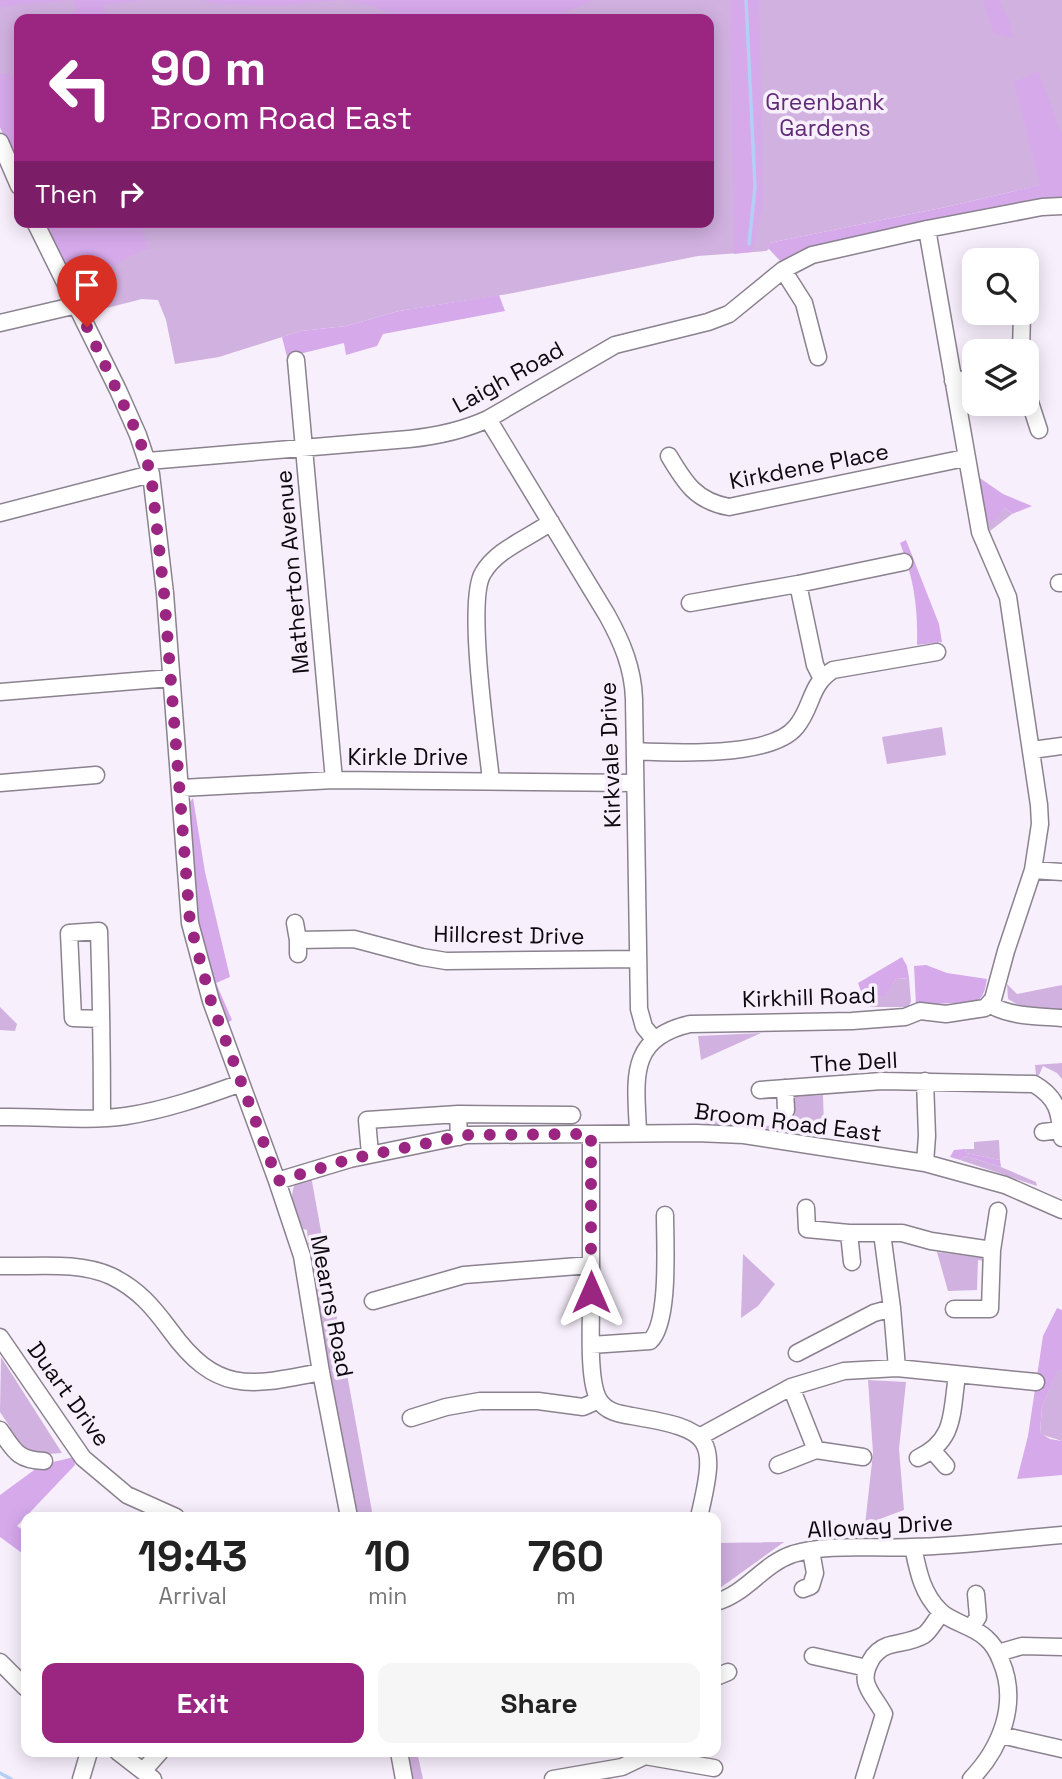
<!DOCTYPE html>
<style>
:root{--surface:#fff;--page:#f6f6f6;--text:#222;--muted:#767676;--accent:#9a2681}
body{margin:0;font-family:"Space Grotesk",sans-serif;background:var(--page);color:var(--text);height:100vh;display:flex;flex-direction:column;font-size:26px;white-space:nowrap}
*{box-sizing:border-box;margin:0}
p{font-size:23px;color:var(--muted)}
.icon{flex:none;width:38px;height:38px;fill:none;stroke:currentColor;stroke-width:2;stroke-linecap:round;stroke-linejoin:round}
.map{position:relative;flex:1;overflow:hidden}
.side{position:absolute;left:21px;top:1512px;width:700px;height:245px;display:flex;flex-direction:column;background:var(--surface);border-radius:14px;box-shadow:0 4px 18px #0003}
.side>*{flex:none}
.banner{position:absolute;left:14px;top:14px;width:700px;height:214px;border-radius:14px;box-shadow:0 4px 18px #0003;background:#9a2681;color:#fff;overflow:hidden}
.controls{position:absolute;left:962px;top:248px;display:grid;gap:14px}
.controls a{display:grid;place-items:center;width:77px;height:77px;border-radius:14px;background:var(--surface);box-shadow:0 4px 18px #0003;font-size:35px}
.pin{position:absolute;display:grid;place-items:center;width:60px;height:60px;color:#fff;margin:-72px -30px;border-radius:50% 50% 50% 0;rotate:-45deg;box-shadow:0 0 7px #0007}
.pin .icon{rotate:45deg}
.me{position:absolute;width:77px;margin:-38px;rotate:0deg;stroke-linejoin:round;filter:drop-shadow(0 0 5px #0008)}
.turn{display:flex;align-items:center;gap:24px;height:147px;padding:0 21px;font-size:32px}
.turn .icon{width:91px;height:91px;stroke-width:2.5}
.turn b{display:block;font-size:49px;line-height:60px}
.then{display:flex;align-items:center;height:66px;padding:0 21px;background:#0003;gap:14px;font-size:26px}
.eta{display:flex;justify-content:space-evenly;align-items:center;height:119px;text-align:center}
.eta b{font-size:42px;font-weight:800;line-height:49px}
.primary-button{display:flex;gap:14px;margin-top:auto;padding:14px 21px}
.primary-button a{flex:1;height:80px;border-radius:14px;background:var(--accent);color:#fff;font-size:28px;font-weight:800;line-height:80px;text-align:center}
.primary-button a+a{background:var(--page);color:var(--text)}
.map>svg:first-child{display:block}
.green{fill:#d1b1e0}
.forest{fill:#d6a9eb}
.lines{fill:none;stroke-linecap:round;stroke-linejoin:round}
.stream{stroke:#b3cff5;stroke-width:3.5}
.minor-casing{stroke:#8a828e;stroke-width:19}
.minor{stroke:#fff;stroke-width:16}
.route{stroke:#9a2681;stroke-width:12;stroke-dasharray:0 21.6}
.labels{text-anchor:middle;stroke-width:7;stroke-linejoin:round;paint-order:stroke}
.park-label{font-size:23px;fill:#612a77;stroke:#f8effc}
.street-label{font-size:23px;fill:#0d0a0f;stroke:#f8effc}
</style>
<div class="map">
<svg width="1062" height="1779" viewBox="0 0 1062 1779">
<rect width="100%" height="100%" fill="#f8effc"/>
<!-- green -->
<path class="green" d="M 0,0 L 1062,0 L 1062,183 L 1041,185 L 946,207 L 769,243 L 769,249 L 766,251 L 698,256 L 508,294 L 399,311 L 346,326 L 301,331 L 219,357 L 175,364 L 166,320 L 158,300 L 142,299 L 95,311 L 93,314 L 65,271 L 42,222 L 709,222 L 709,19 L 19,19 L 19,172 L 0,127 Z
M 1005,508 L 1012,514 L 990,531 L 987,521 L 995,519 Z
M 942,727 L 946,755 L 887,764 L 882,737 Z
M 909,978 L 911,1002 L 908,1007 L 871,1007 L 859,997 L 883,996 L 896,979 Z
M 1007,984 L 1017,994 L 1062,985 L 1062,1015 L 1024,1008 L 1008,999 Z
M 0,1007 L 17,1024 L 15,1031 L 0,1030 Z
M 761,1033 L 701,1060 L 698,1036 Z
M 1062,1063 L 1062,1079 L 1057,1073 L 1043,1066 L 1039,1075 L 1036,1075 L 1035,1065 Z
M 823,1095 L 824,1128 L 800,1123 L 783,1124 L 782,1112 L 794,1111 L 794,1097 Z
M 743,1118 L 742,1121 L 745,1123 L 742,1126 L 702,1123 L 702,1120 Z
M 999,1140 L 1000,1160 L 966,1153 L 965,1149 L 974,1149 L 974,1142 Z
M 966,1156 L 1001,1167 L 1036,1182 L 1037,1186 L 960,1160 Z
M 311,1176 L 373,1517 L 356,1517 L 334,1396 L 328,1380 L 309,1262 L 307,1230 L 303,1229 C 295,1212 288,1202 295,1183 Z
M 937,1252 L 985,1258 L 985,1261 L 978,1260 L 977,1290 L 948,1291 Z
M 743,1254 L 775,1284 L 758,1306 L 741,1318 Z
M 1,1357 L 62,1453 L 33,1455 L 22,1453 L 8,1433 L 10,1427 L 0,1412 Z
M 1062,1370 L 1062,1441 L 1040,1434 L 1042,1407 L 1057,1371 Z
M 868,1380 L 906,1382 L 899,1449 L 904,1510 L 877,1520 L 876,1535 L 864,1534 L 873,1453 Z
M 784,1542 L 720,1588 L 716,1588 L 716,1543 Z
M 405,1752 L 417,1752 L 423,1779 L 412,1779 Z"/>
<!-- forest -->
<path class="forest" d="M 0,0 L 144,0 L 103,5 L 107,19 L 66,19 L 77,8 L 72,0 L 0,7 Z
M 199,0 L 594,0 L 552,18 L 398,19 L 374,6 L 342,0 L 277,6 L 221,4 Z
M 730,0 L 759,0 L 763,201 L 752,252 L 734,254 Z
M 983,0 L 999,0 L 1009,20 L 1013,38 L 994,33 Z
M 1038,71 L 1062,136 L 1062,200 L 1036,199 L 841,241 L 782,263 L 769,249 L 769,243 L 946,207 L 1040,185 L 1014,82 Z
M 8,73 L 16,81 L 19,99 L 19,172 L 0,127 L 0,75 Z
M 42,222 L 76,222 L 77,227 L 82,231 L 94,229 L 99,222 L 140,222 L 148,248 C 120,262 105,265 94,296 L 83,299 L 65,271 Z
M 499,295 L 505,311 L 383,334 L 377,346 L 346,355 L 344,343 L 287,357 L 282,337 L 301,331 L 346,326 L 399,311 Z
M 974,474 L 1003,494 L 1032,506 L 1012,514 L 1005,508 L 995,520 L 987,521 Z
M 906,540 L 939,624 L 942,642 L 917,645 C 918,607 914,579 900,543 Z
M 193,798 L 205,872 L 230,977 L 216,983 L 232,1020 L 227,1023 C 195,954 193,879 188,805 Z
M 902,957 L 907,966 L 909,978 L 896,979 L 884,996 L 863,997 L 858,983 Z
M 926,965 L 947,973 L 987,979 C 985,989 984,1000 973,1002 L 916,1005 L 914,966 Z
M 762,1117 L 764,1117 L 765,1126 L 800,1123 L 824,1128 L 824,1135 L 751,1127 L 750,1124 Z
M 965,1149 L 966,1153 L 1000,1160 L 1001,1167 L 966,1156 L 960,1160 L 950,1157 L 954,1150 Z
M 1057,1308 L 1062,1310 L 1062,1370 L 1057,1372 L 1042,1407 L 1040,1433 L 1050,1439 L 1062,1441 L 1062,1475 L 1017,1479 L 1028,1436 L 1043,1336 Z
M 74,1457 L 75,1465 L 17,1526 L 26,1532 L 26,1556 L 0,1537 L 0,1495 L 41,1465 Z"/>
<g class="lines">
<!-- stream -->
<path class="stream" d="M 746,0 L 755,187 L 749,244
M 0,1773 L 11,1779"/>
<!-- minor casing -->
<g class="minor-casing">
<path id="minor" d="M 0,142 L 19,186
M 35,222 L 118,390 L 138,435 L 151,474 L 165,593 L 190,923 L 211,1001 L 277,1181 L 302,1256 L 321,1372 L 349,1517
M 783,270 L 804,303 L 818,357
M 0,323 L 77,305
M 1021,352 L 1022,313
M 296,360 L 334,780
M 953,381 L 975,378
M 1027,393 L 1039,430
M 488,419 L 607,615 C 622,642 633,668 634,699 L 639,1009 L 644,1027 L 654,1039
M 669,456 C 685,483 696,501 729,507 L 965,458
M 148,461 L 409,439 C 438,436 462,431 488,419 L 615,345 L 708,322 L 729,314 L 783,270 L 812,255 L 927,229 L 1042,207 L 1062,206
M 0,513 L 151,474
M 1059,583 L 1062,583
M 798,584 L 815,665 L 821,677
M 690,603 L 798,584 L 904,562
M 0,692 L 171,678
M 1032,750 L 1062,746
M 635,751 C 672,753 771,758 796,727 C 813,707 809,685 833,670 L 937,652
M 491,780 C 487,742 466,600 483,573 C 497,549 529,538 551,522
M 0,783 L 96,775
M 181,788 L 334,780 L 635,783
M 1033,870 L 1062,872
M 295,923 L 298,940 L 298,954
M 298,940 L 354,939 L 422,957 L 446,961 L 637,959
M 989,1004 C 1010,1017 1037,1016 1062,1018
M 101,1019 L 73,1018 L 69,933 L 99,931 C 101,994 102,1055 102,1118
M 785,1088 L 786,1110
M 760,1090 L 882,1081 L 1034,1084 C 1058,1098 1060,1113 1062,1138
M 0,1117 C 42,1116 84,1122 126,1116 C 165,1110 203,1097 241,1083
M 638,1132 C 636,1080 627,1038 690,1024 L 852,1021 L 905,1017 L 920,1011 L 946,1014 L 985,1008 L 993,999 L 1006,951 L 1033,870 L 1040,824 L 1039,805 L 1008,597 L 980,532 L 927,229
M 1043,1132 L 1061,1130
M 591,1134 C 591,1191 591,1248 591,1305 C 591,1328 588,1382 599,1400 C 606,1412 620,1414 632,1416 C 713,1430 718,1437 699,1517
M 459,1137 L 458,1114 L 572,1115
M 370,1154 L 367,1120 L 458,1114
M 925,1163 L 927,1136 L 925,1081
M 277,1181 L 350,1159 L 467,1135 L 696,1133 L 744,1135 L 925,1163 L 1005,1185 L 1062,1210
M 806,1208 L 807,1229 L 849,1233 L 902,1233 L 931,1241 L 992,1250 L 990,1309 L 954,1309
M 849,1233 L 852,1262
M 882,1233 L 892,1308 L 897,1368
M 992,1250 L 998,1211
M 0,1266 C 36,1267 78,1261 111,1276 C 138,1289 153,1307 170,1330 C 217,1395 251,1386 321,1372
M 373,1301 L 464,1275 L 591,1265
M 0,1337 L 83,1458 L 127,1495 L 176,1517
M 591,1345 L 650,1341 C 670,1323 665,1243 665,1215
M 797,1353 L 874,1313 L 892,1308
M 791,1387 L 816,1450
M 411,1418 L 446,1407 L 480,1401 L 538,1401 L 583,1407 L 599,1400
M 0,1430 C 14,1450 17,1460 44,1461
M 699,1437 L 791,1387 L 844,1371 L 897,1368 L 1036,1382
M 933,1451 L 946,1466
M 918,1458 C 956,1440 951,1413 957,1376
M 778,1465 L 816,1450 L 863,1457
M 913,1547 C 918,1571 922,1593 940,1611 C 950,1622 974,1626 986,1638 C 993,1644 998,1653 1001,1661 C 1019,1703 1001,1748 971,1779
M 803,1589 L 811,1586 L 815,1573 L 811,1551
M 716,1602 C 746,1594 763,1564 793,1554 C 830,1543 873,1549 911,1547 C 962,1546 1012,1539 1062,1535
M 971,1628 L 978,1617 L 976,1594
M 998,1653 L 1022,1646 L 1062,1647
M 813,1656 L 867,1668
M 0,1662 L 26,1688
M 716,1677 L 728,1672
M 1001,1735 L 1062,1749
M 118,1752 L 153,1779
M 399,1752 L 404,1779
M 144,1770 L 160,1752
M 81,1779 L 89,1752
M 553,1779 L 622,1767 L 645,1756 L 714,1768
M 864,1779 L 884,1714 C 873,1693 857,1684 871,1660 C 874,1654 881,1648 887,1646 C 900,1642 912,1642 924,1635 C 931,1630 935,1620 941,1614"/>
</g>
<!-- minor -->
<use href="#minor" class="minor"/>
</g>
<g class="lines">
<!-- route -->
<path class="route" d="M 87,327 L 138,435 L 151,474 L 164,593 L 190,923 L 211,1001 L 278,1181 L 350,1159 L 467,1135 L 591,1134 L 591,1292"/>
</g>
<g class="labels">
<!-- park labels -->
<g class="park-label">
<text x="825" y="110">Greenbank<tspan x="825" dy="26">Gardens</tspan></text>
</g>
<!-- street labels -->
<g class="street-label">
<text transform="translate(508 377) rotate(-29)" y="8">Laigh Road</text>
<text transform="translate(809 466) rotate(-11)" y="8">Kirkdene Place</text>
<text transform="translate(292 572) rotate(-95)" y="8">Matherton Avenue</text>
<text transform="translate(610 755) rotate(-92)" y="8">Kirkvale Drive</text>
<text x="408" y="765">Kirkle Drive</text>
<text transform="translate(509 935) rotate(1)" y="8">Hillcrest Drive</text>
<text transform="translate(809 997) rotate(-2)" y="8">Kirkhill Road</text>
<text transform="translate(854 1062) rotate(-3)" y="8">The Dell</text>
<text transform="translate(788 1122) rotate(7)" y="8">Broom Road East</text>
<text transform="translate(332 1306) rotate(79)" y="8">Mearns Road</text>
<text transform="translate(69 1394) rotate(54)" y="8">Duart Drive</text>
<text transform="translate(880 1526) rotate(-3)" y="8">Alloway Drive</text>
</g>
</g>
</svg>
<div class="controls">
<a><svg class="icon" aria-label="search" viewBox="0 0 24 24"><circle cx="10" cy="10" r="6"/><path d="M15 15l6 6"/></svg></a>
<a><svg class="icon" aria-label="layers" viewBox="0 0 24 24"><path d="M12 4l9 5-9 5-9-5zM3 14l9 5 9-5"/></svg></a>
</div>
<div class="pin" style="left:87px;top:327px;background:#d93025"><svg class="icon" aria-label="arrive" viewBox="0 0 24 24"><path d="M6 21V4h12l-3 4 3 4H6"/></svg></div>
<svg class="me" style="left:591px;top:1292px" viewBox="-20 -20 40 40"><path d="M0-17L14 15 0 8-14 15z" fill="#9a2681" stroke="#fff" stroke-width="4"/></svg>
<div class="banner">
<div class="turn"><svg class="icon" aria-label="left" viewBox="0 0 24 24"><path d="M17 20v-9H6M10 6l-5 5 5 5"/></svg><div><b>90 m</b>Broom Road East</div></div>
<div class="then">Then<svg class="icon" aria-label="right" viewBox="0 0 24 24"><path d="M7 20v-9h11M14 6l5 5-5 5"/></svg></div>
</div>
<section class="side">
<div class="eta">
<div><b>19:43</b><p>Arrival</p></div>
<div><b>10</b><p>min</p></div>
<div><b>760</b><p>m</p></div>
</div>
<div class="primary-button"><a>Exit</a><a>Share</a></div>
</section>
</div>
